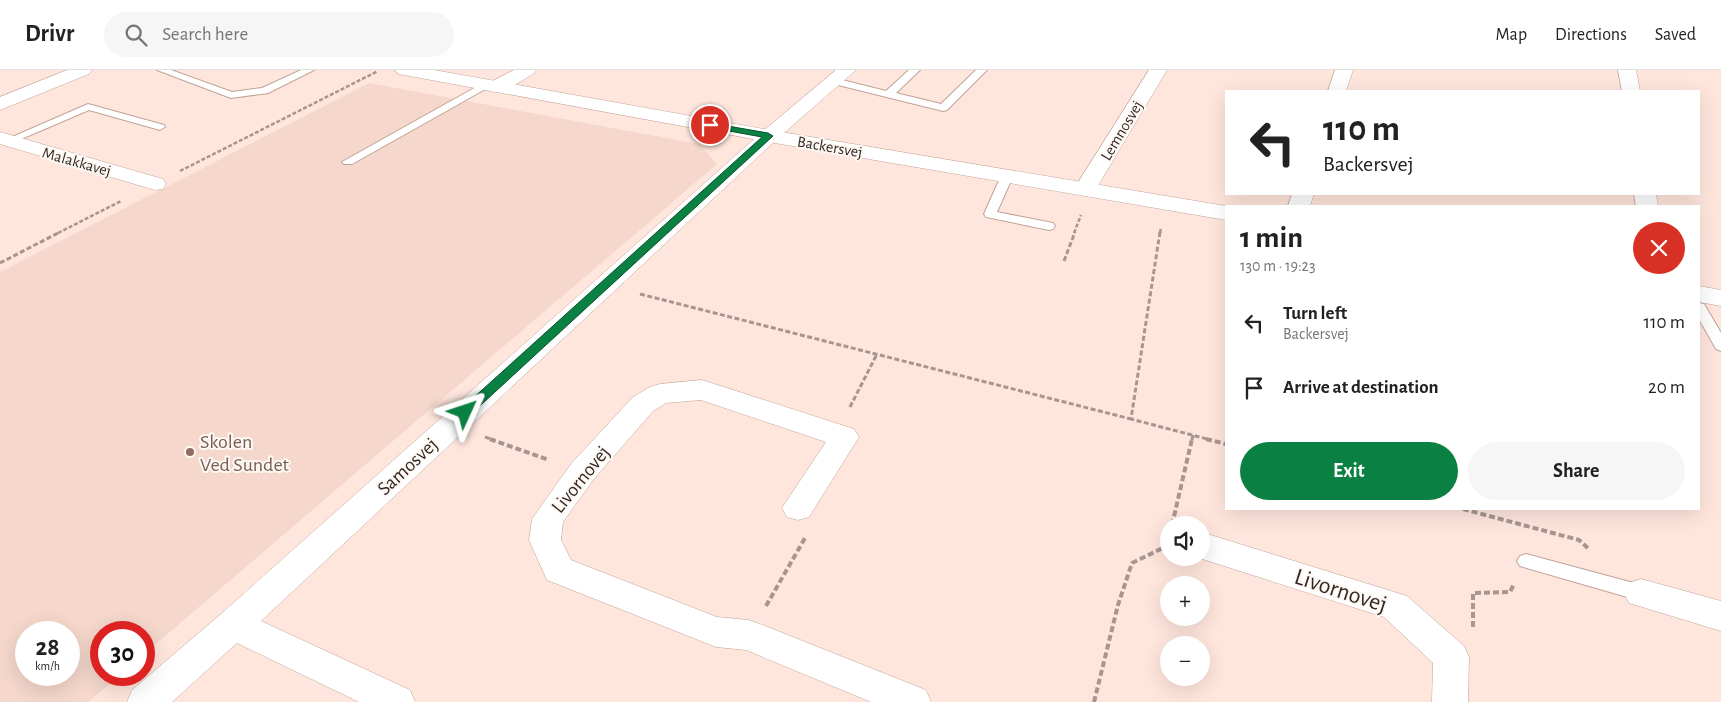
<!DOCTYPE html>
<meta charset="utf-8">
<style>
:root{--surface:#fff;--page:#f6f6f6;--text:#222;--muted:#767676;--line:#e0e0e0;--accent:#0b8043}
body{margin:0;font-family:"Alegreya Sans",sans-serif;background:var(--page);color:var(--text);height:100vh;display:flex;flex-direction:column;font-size:19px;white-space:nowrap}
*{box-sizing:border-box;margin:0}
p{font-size:16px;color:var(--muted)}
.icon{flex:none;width:28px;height:28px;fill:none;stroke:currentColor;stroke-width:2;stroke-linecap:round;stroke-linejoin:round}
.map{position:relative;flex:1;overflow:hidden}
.side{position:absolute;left:1225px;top:135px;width:475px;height:305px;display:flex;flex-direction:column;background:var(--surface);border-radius:0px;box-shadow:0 5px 20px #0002}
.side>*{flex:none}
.guide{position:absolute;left:1225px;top:20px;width:475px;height:105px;border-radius:0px;box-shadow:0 5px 20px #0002;background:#fff;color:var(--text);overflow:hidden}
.buttons{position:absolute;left:1160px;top:446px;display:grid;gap:10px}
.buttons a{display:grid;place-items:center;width:50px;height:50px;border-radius:50%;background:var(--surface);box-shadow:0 5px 20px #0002;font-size:25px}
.speed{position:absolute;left:15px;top:551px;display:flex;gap:10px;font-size:25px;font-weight:700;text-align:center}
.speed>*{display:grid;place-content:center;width:65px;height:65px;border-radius:50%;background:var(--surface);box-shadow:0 5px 20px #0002;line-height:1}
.speed small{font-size:12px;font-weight:400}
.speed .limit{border:8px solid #d22;background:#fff;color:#111}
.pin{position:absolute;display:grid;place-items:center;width:42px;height:42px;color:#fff;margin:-21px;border:2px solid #fff;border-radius:50%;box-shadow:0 1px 5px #0007}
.me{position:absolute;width:55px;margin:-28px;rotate:48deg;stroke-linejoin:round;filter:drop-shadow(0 0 4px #0008)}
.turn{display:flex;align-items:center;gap:18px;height:105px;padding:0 15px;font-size:22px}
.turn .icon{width:65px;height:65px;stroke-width:2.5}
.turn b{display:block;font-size:35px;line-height:42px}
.round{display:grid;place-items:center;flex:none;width:52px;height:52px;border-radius:26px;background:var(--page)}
.overview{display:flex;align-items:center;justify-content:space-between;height:85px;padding:0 15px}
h1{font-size:30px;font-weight:600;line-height:38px}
.cta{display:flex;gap:10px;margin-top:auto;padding:10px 15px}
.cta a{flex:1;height:58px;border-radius:30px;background:var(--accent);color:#fff;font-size:20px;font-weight:600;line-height:58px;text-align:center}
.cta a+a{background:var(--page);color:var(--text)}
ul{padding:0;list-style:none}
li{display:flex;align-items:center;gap:15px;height:65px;padding:0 15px}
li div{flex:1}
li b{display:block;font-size:19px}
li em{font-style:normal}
header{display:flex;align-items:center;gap:30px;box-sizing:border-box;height:70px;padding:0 25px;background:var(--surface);border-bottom:1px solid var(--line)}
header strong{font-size:24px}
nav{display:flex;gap:28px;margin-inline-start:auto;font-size:18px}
.search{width:350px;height:45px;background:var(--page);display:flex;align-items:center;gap:12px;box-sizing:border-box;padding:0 18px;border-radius:28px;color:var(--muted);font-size:19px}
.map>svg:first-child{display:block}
.built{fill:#f5d7cb;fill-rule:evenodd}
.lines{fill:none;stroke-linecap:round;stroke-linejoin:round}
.service-casing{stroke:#c0a398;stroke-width:2}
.minor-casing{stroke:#c0a398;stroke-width:1}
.tertiary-casing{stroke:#c0a398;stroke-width:1}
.path-far2{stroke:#a8958e;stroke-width:2.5;stroke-dasharray:4 2;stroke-linecap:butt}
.path-far1{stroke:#a8958e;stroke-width:3;stroke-dasharray:5 2.5;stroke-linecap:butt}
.path{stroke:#a8958e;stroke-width:4;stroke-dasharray:6 3;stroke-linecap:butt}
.service{fill:#fff;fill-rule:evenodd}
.minor{fill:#fff;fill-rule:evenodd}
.tertiary{fill:#fff;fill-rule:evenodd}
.route{fill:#0b8043;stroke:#07532c}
.education-dot{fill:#8d6e63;stroke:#fef8f5;stroke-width:2}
.labels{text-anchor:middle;stroke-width:4;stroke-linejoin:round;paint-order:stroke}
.far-street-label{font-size:16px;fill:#332823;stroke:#fef8f5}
.education-label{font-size:20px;fill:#785e54;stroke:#fef8f5;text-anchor:start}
.street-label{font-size:20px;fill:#332823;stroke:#fef8f5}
.near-street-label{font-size:24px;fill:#332823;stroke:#fef8f5}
</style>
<header>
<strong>Drivr</strong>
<div class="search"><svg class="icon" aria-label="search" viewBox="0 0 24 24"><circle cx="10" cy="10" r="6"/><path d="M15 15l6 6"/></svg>Search here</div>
<nav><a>Map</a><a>Directions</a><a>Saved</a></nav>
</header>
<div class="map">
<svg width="1721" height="632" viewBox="0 0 1721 632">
<rect width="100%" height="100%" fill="#ffe6dd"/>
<!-- built -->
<path class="built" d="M 369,13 L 699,74 L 717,94 L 144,584 L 144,562 L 101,562 L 101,605 L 120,605 L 88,632 L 0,632 L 0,202 ZM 26,562 L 69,562 L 69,605 L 26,605 Z"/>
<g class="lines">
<!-- service casing -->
<g class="service-casing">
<path id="service" d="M 157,0 L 171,0 L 232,22 L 262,18 L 301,0 L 314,0 L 268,23 L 231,28 Z
M 909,0 L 920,0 L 896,23 L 941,34 L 976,0 L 987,0 L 947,40 L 943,41 L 830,13 L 829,11 L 834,8 L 886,21 Z
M 485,12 L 490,15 L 489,17 L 352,94 L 344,94 L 342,92 Z
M 88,34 L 164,55 L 165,57 L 160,60 L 89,40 L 12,73 L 8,74 L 3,71 Z
M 1007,103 L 1013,106 L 997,142 L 1053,153 L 1055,156 L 1053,159 L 1049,160 L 986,147 L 984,144 L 1001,106 Z
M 1699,233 L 1704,234 L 1721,263 L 1721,281 L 1716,279 L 1699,249 Z
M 1526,484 L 1641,515 L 1647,517 L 1650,523 L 1647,529 L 1641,531 L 1520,496 L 1517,491 L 1520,486 Z"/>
</g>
<!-- minor casing -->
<g class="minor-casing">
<path id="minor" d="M 67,0 L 92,0 L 89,4 L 0,40 L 0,27 Z
M 514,0 L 536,0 L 533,4 C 520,11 504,25 489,21 L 487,17 L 489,13 Z
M 836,0 L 856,0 L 776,70 L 261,551 L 410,620 L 415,632 L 359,632 L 237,573 L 172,632 L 127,632 L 132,620 L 221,544 L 762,62 Z
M 1149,0 L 1167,0 L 1093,124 L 1085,125 L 1077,124 L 1074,119 Z
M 1335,0 L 1353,0 L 1346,21 L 1328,21 Z
M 1618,0 L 1636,0 L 1640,21 L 1622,21 Z
M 0,62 L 163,109 L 166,114 L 163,119 L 155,120 L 0,74 Z
M 1292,124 L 1314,124 L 1310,136 L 1288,136 Z
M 1634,124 L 1656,124 L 1658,136 L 1636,136 Z
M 702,310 L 854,359 L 859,367 L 809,447 L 798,450 L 787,447 L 782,438 L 826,372 L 701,330 L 666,333 L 653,341 L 593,410 L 563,452 L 561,470 L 571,490 L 717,547 L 748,550 L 760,554 L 926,620 L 931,632 L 871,632 L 746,580 L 716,577 L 547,510 L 529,470 L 532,449 L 571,394 L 633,327 L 650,317 L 660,314 Z
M 1201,462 L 1407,526 L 1464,576 L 1469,587 L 1468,632 L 1432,632 L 1433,593 L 1384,547 L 1199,488 L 1201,488 Z
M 1641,509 L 1721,531 L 1721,561 L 1629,533 L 1624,523 L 1629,513 Z"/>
</g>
<!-- tertiary casing -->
<g class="tertiary-casing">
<path id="tertiary" d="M 395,0 L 434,0 L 769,60 L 1226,136 L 1226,150 L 769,72 L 404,5 L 398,4 Z
M 1699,216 L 1721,220 L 1721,236 L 1699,232 Z"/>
</g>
<!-- path-far2 -->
<path class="path-far2" d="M 180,101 L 378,1
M 58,163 L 121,131
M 1074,163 L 1081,145
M 1160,163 L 1161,158"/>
<!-- path-far1 -->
<path class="path-far1" d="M 1160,162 L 1131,349 L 1211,370
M 1064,191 L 1075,162
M 0,193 L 60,162
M 640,224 L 1131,349
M 850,337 L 877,284
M 485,367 L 494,370
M 1192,370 L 1193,365"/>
<!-- path -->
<path class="path" d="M 490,369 L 549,390
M 1206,369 L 1226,374
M 1463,439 L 1579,470 L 1590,480
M 1172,455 L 1192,369
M 766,536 L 805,468
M 1473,557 L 1473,523 L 1510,522 L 1514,514
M 1094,632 L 1118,535 L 1132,493 L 1169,475"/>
<!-- service -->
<use href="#service" class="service"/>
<!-- minor -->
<use href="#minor" class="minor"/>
<!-- tertiary -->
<use href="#tertiary" class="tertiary"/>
</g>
<!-- route -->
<path class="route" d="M 710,53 L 768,63 L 773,66 L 470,345 L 461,345 L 460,342 L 461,339 L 762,67 L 707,57 L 707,54 Z"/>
<!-- markers -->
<circle class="education-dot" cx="190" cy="382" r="5"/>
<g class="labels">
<!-- far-street labels -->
<g class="far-street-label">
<text transform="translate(1121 60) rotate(-59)" y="6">Lemnosvej</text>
<text transform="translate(830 76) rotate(10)" y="6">Backersvej</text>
<text transform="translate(77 91) rotate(16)" y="6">Malakkavej</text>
</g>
<!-- education labels -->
<g class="education-label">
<text x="200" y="378">Skolen<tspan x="200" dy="23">Ved Sundet</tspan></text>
</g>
<!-- street labels -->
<g class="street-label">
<text transform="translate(407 396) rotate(-43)" y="7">Samosvej</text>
<text transform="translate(580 409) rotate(-51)" y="7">Livornovej</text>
</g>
<!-- near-street labels -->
<g class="near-street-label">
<text transform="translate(1341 520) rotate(18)" y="8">Livornovej</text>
</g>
</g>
</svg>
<div class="buttons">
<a><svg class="icon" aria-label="sound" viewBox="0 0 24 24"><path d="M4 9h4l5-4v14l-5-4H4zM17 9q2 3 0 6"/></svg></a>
<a>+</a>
<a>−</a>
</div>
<div class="speed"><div>28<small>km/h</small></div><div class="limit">30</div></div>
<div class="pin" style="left:710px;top:55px;background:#d93025"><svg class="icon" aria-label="arrive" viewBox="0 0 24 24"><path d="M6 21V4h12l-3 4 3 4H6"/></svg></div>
<svg class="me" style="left:465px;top:342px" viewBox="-20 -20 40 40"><path d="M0-17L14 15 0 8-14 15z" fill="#0b8043" stroke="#fff" stroke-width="4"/></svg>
<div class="guide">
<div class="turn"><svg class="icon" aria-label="left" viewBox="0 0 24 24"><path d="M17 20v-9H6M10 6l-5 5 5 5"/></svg><div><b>110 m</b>Backersvej</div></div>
</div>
<section class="side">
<div class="overview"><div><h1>1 min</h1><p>130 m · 19:23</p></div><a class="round" style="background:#d93025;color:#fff"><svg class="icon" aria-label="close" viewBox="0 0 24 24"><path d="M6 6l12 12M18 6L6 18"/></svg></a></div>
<ul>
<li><svg class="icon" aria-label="left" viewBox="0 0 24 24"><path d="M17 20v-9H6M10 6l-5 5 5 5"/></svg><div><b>Turn left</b><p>Backersvej</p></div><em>110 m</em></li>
<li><svg class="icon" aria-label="arrive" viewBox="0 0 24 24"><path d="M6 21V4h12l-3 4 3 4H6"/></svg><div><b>Arrive at destination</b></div><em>20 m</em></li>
</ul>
<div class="cta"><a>Exit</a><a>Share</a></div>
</section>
</div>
